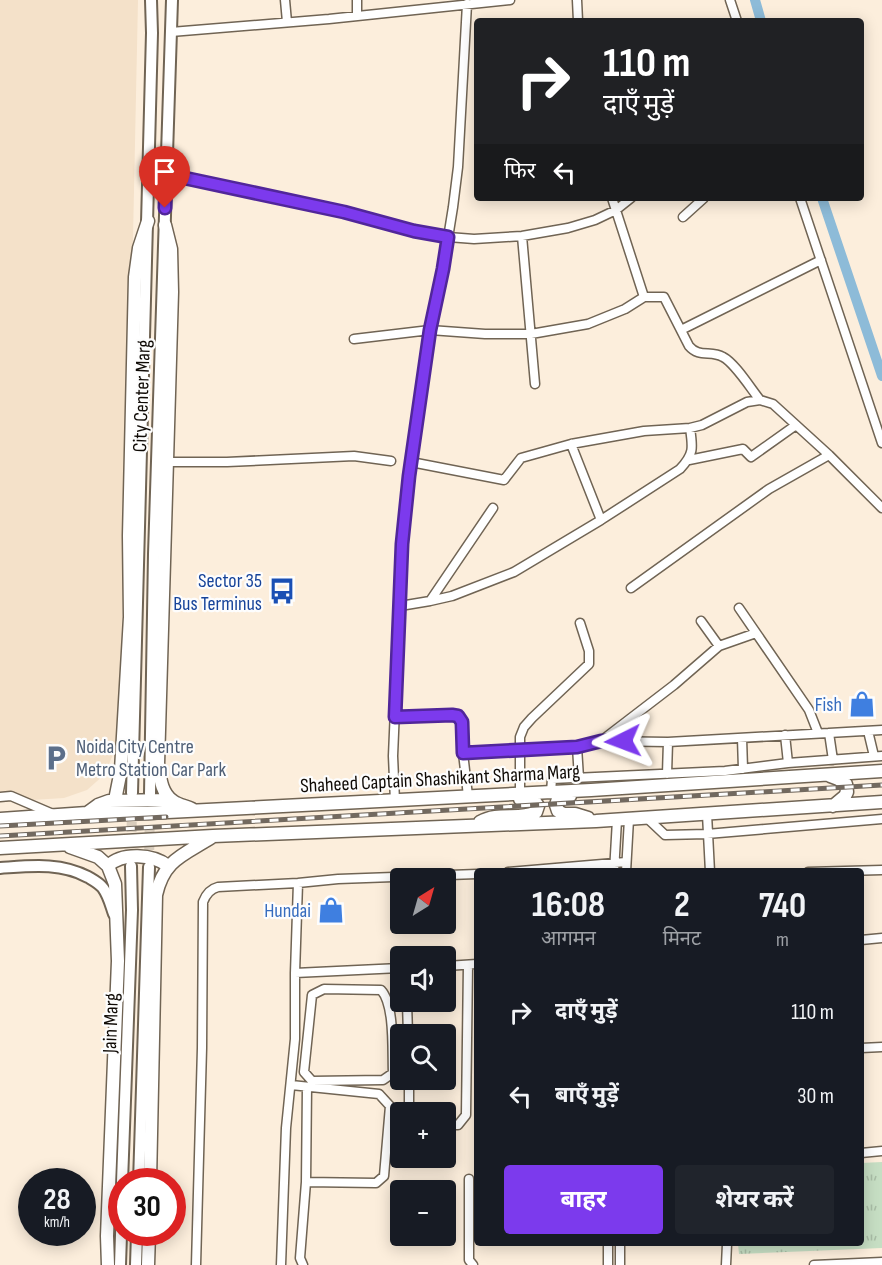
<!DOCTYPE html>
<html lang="hi">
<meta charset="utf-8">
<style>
:root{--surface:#171b24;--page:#20242c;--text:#f1f3f6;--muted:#9ea1a6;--accent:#7c3aed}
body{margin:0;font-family:"Sofia Sans Condensed","Noto Sans Devanagari",sans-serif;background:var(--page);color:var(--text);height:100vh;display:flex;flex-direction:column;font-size:22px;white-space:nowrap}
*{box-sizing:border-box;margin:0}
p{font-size:20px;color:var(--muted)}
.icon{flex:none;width:33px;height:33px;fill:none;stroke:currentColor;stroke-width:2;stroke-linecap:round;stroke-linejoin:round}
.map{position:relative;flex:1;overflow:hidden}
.side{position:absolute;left:474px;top:868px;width:390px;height:378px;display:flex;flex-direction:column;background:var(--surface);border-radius:6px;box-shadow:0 3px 15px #0003}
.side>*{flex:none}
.top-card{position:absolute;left:474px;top:18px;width:390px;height:183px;border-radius:6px;box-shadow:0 3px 15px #0003;background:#202124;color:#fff;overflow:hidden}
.needle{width:39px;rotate:37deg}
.tools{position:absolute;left:390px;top:868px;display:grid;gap:12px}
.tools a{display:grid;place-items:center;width:66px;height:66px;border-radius:6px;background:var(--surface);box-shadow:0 3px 15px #0003;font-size:30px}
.speed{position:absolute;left:18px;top:1168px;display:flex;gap:12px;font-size:30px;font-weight:700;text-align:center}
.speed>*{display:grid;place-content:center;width:78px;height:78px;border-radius:50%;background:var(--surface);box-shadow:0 3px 15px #0003;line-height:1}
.speed small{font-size:15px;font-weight:400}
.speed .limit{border:9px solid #d22;background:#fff;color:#111}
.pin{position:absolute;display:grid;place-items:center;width:51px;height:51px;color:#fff;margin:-62px -26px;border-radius:50% 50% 50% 0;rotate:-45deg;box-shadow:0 0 6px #0007}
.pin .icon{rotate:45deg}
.me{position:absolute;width:66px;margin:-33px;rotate:267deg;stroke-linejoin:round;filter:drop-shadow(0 0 4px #0008)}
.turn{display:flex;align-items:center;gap:21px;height:126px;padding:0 30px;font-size:27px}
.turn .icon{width:78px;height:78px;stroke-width:2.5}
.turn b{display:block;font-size:42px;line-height:51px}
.then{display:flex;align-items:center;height:57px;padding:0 30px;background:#0003;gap:12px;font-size:22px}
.eta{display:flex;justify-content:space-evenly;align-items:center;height:102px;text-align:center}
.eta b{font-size:36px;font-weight:700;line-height:42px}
.action{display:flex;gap:12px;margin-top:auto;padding:12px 30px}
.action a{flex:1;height:69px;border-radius:6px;background:var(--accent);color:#fff;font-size:24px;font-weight:700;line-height:69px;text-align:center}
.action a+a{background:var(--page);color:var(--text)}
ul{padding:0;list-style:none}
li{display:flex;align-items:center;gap:18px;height:84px;padding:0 30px}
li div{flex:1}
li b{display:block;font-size:22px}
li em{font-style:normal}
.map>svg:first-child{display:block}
.built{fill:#f4e1c9}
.park{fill:url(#park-tufts)}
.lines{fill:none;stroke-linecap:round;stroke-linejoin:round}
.canal{stroke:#8dbbd8;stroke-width:10}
.tertiary-tunnel{stroke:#d8ccbc;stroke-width:10;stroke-dasharray:10 5;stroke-linecap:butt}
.minor-casing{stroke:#706454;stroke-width:11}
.tertiary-casing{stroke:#706454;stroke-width:14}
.secondary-casing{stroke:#706454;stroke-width:15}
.minor{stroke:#fff;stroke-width:8}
.tertiary{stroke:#fff;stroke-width:10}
.secondary{stroke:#fff;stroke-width:12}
.rail-casing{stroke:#72695f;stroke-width:5}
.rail{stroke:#fdfdfd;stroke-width:3;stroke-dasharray:9;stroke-linecap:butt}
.route-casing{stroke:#51269a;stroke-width:15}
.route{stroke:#7c3aed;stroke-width:10}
.labels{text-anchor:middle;stroke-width:4.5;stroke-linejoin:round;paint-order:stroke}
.street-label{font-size:20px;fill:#0f0a05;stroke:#fdfdfd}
.transit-label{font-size:20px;fill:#164399;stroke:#fdfdfd;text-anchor:end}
.shop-label{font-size:20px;fill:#366cbe;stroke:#fdfdfd;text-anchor:end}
.service-label{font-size:20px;fill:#4e5e75;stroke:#fdfdfd;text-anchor:start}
</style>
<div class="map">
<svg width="882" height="1265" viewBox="0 0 882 1265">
<defs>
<pattern id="park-tufts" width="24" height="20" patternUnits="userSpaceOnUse" patternTransform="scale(1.5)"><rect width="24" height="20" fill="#c6dec3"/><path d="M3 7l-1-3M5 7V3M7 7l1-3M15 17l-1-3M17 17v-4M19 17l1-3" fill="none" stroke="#a9bda6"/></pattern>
</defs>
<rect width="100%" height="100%" fill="#fceedc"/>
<!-- built -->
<path class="built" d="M 0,0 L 138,0 L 131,334 L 118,742 L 105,774 L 87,790 L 64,798 L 0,802 Z"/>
<!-- park -->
<path class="park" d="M 882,1162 L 882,1248 L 739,1254 L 738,1244 L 861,1244 L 861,1163 Z"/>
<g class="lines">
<!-- canal -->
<path class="canal" d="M 755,0 L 761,21
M 822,198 L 882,376"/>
<!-- tertiary-tunnel -->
<path class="tertiary-tunnel" d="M 131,862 L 132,806
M 149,865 L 150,806"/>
<!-- minor casing -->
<g class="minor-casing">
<path id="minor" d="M 285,0 L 287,22
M 357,0 L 357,16
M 577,0 L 578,21
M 730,0 L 737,21
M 171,32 L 329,19 L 510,0
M 166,174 L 344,212 L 414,231 L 448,237 L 474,239 L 522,236 L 568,228 L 595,220 L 616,210 L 631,198
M 612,198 L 644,297
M 800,198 L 882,443
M 683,217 L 704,198
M 522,236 L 535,384
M 681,330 L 821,260
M 354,339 L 430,330 L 485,334 L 531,334 L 588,324 L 625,309 L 644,297 L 664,297 L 689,346 C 699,358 711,350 723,357 C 735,363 751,389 760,400
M 571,444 L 601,520
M 689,460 L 743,449 L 751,457 L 796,425
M 168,462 L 227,462 L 354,456 L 391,461
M 411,462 L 504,480 L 521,458 L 571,444 L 644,431 L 690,428 L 702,425 L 747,402 L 760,400 L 773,404 L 829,455 L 882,508
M 631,588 L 769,489 L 829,455
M 430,601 L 452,596 L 514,572 L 601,520 L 680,469 C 694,454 693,448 690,428
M 400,606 L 430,601 L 493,508
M 739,608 L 809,710 L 818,733
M 701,621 L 719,646
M 395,717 L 452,715 L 458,716 L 462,722 L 463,753
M 868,731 L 874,756
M 829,733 L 833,760
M 785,735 L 788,763
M 742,738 L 743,769
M 601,741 L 674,685 L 719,646 L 756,633
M 577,747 L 579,778
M 667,774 L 668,742
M 551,792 L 552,779 L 725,771 L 788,763 L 882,756
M 520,794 L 520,737 L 524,727 L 532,718 L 589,664 L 589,651 L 580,623
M 468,796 L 463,753 L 577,747 L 601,741 L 668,742 L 882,730
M 0,797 L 11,796 L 53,814
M 395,801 L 393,756 L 402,544 L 409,476 L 420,395 L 430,330 L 443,269 L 453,207 L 458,167 L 467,4
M 707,814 L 710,872
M 647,818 L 665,835 L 707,834 L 882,819
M 508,872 L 626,862
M 614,872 L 617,820
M 626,872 L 629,819
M 808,872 L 882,870
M 861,940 L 882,938
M 446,966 L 477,964
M 295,973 L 400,968
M 324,989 L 381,990 C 395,1005 392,1051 393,1073 L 383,1080 L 312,1081 L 304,1072 L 312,995 Z
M 407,1002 L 408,1035
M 861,1048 L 882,1047
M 409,1080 L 409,1113
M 291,1085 L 379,1094 L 390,1106 L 384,1176 L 376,1183 L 306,1182 L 307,1087
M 446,1125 L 458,1125 L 466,1115 L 468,965
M 861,1153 L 882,1151
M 469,1179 L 469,1260 L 473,1265
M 196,1265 L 202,1048 L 203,902 C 206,894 210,889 218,887 L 298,883 L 338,879 L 477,874
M 281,1265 L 286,1128 L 295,1039 L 295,973 L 298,883
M 303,1265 L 300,1258 L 306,1182
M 608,1265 L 608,1244
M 620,1265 L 620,1244
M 726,1265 L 727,1244
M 814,1265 L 882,1262"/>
</g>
<!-- tertiary casing -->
<g class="tertiary-casing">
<path id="tertiary" d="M 132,793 L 152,33 L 151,0
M 150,794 L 154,554 L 172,0
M 0,868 C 30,866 60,862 88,877 C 93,880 99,883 103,888 C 109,896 111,906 114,914
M 122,1182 L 132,910 L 131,866
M 139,1182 L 149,867
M 120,1265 L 122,1205
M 136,1265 L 137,1233"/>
</g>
<!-- secondary casing -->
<g class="secondary-casing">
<path id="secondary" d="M 165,225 L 171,249 L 172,292 L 158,764 C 160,777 161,793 173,801 C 178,805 186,806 192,809
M 830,776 L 838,779 L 846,784 L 847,792 L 845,796 L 833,806
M 570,796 L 563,796 L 558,799 L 556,805 L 558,811 L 564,814 L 575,814 L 588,818
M 115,800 L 121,770 L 130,617 L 129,536 L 135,277 L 139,248 L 148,221
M 87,813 L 98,805 L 109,801 L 171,800
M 0,819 L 87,813 L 148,813 L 591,790 L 882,771
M 480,822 C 499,811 520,821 536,812 L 538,806 L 534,800 L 520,799
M 70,847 L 98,857 L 108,866 L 115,884 L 118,961 L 107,1236 L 108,1265
M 0,848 L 213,836 L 596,821 L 882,802
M 108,866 C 122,852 153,854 168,866
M 150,1182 L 156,895 C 164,859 184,855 212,837
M 148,1265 L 149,1233"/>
</g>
<!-- minor -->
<use href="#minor" class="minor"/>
<!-- tertiary -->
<use href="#tertiary" class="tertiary"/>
<!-- secondary -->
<use href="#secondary" class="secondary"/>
<!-- rail casing -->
<g class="rail-casing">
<path id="rail" d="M 0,826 L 166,817
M 0,836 L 882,785"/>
</g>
<!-- rail -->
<use href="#rail" class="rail"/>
</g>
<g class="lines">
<!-- route casing -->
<g class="route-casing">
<path id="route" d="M 165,208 L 166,174 L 344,212 L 414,231 L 448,237 L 443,269 L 430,330 L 409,476 L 402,544 L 395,717 L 452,715 L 458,716 L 462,722 L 463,753 L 577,747 L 601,741 L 623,741"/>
</g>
<!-- route -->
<use href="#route" class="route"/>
</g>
<!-- icons -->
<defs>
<g id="bus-bare" transform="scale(2.07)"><path d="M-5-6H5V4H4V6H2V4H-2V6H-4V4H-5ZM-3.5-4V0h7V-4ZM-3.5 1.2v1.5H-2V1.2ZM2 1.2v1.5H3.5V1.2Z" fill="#1a4fb4" stroke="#fdfdfd" stroke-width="2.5" paint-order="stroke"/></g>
<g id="shop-bare" transform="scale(2.07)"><path d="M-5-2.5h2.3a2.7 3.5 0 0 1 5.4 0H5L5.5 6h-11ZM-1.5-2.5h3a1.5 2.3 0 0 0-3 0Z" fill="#3f7fe0" stroke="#fdfdfd" stroke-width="2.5" paint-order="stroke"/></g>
<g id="parking-bare" transform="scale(2.07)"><path d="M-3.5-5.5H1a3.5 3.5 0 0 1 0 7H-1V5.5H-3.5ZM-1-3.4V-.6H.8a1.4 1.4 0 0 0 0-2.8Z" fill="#5c6f8a" stroke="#fdfdfd" stroke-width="2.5" paint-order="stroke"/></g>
</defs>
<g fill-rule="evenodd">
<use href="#bus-bare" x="282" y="591"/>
<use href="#shop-bare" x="862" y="704"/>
<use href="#parking-bare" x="56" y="758"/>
<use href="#shop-bare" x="331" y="910"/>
</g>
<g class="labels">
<!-- street labels -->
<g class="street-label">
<text transform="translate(141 396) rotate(-88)" y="7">City Center Marg</text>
<text transform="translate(440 778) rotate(-3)" y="7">Shaheed Captain Shashikant Sharma Marg</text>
<text transform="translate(110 1023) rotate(-88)" y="7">Jain Marg</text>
</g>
<!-- transit labels -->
<g class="transit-label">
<text x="262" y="587">Sector 35<tspan x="262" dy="23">Bus Terminus</tspan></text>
</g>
<!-- shop labels -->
<g class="shop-label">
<text x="842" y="711">Fish</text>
<text x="311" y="917">Hundai</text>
</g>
<!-- service labels -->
<g class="service-label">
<text x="76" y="753">Noida City Centre<tspan x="76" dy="23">Metro Station Car Park</tspan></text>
</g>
</g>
</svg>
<div class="tools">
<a><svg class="needle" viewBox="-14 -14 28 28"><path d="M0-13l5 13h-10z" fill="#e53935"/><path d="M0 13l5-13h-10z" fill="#9ea1a6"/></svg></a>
<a><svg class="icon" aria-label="sound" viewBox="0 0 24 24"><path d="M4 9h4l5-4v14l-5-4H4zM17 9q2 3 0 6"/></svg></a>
<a><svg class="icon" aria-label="search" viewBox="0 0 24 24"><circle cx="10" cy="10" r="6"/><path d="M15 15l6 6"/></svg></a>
<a>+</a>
<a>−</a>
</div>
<div class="speed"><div>28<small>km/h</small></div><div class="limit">30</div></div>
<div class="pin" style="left:165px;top:208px;background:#d93025"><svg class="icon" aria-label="arrive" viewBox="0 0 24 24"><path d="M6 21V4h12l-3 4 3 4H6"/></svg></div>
<svg class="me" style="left:623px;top:741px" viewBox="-20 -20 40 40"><path d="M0-17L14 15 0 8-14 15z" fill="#7c3aed" stroke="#fff" stroke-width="4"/></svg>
<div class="top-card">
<div class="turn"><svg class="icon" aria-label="right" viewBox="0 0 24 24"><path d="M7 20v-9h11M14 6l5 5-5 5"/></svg><div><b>110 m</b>दाएँ मुड़ें</div></div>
<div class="then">फिर<svg class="icon" aria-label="left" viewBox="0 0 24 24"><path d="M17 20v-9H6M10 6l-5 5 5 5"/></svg></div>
</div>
<section class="side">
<div class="eta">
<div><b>16:08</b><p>आगमन</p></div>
<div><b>2</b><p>मिनट</p></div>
<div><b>740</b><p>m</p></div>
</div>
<ul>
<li><svg class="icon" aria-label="right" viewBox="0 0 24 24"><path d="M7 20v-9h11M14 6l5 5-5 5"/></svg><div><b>दाएँ मुड़ें</b></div><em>110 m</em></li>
<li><svg class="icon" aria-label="left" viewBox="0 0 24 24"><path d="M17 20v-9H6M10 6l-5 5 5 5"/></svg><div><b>बाएँ मुड़ें</b></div><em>30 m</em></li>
</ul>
<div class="action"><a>बाहर</a><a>शेयर करें</a></div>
</section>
</div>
